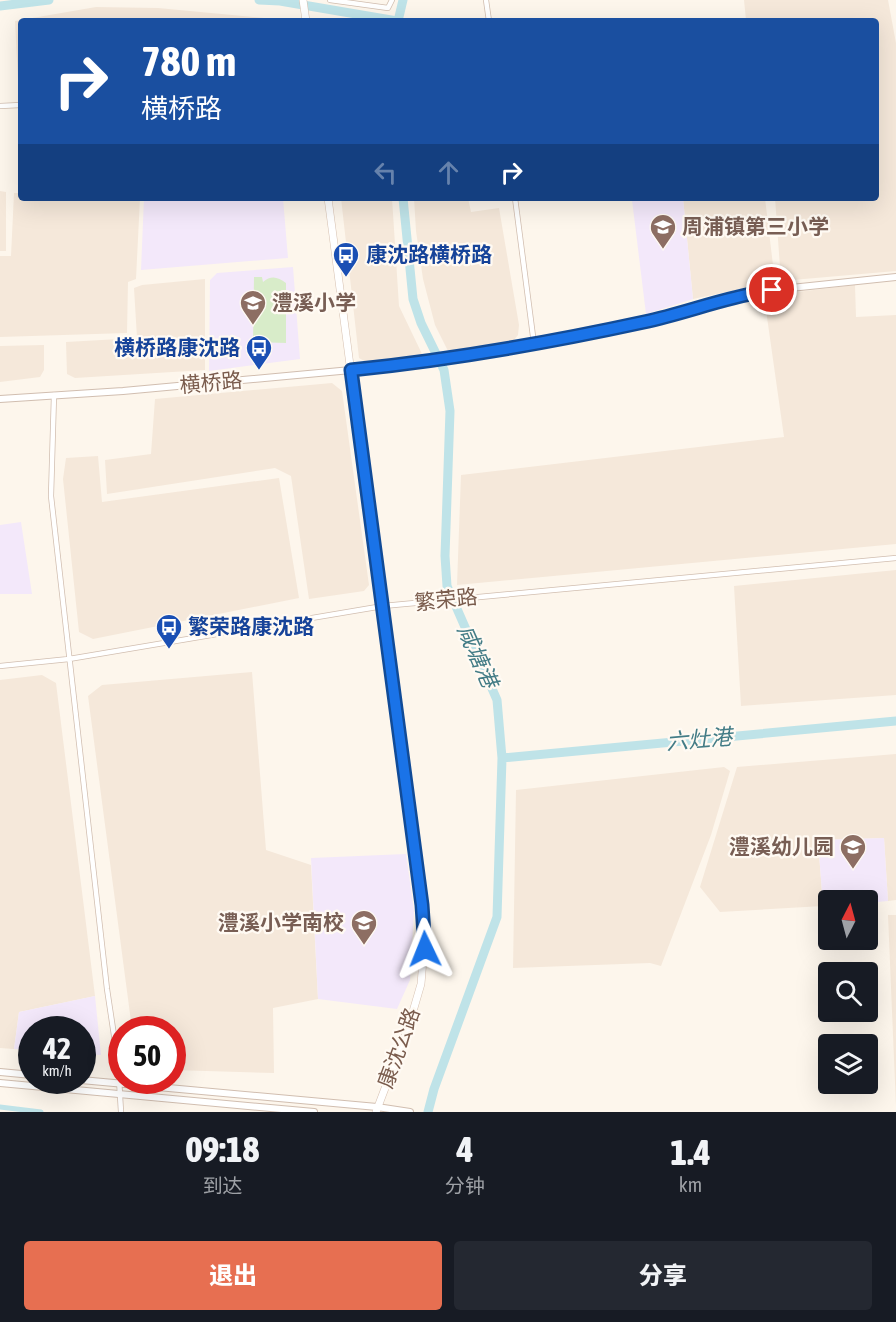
<!DOCTYPE html>
<html lang="zh">
<meta charset="utf-8">
<style>
:root{--surface:#171b24;--page:#242831;--text:#f1f3f6;--muted:#9ea1a6;--accent:#e76f51}
body{margin:0;font-family:"Asap Condensed","Noto Sans SC",sans-serif;background:var(--page);color:var(--text);height:100vh;display:flex;flex-direction:column;font-size:22px;white-space:nowrap}
*{box-sizing:border-box;margin:0}
p{font-size:20px;color:var(--muted)}
.icon{flex:none;width:33px;height:33px;fill:none;stroke:currentColor;stroke-width:2;stroke-linecap:round;stroke-linejoin:round}
.map{position:relative;height:1112px;overflow:hidden}
.side{display:flex;flex-direction:column;background:var(--surface);flex:1}
.side>*{flex:none}
.top-card{position:absolute;left:18px;top:18px;width:861px;height:183px;border-radius:6px;box-shadow:0 6px 24px #0002;background:#1a4fa0;color:#fff;overflow:hidden}
.needle{width:39px;rotate:6deg}
.controls{position:absolute;left:818px;top:890px;display:grid;gap:12px}
.controls a{display:grid;place-items:center;width:60px;height:60px;border-radius:6px;background:var(--surface);box-shadow:0 6px 24px #0002;font-size:30px}
.speed{position:absolute;left:18px;top:1016px;display:flex;gap:12px;font-size:30px;font-weight:700;text-align:center}
.speed>*{display:grid;place-content:center;width:78px;height:78px;border-radius:50%;background:var(--surface);box-shadow:0 6px 24px #0002;line-height:1}
.speed small{font-size:15px;font-weight:400}
.speed .limit{border:9px solid #d22;background:#fff;color:#111}
.pin{position:absolute;display:grid;place-items:center;width:51px;height:51px;color:#fff;margin:-26px;border:3px solid #fff;border-radius:50%;box-shadow:0 2px 6px #0007}
.me{position:absolute;width:66px;margin:-33px;rotate:358deg;stroke-linejoin:round;filter:drop-shadow(0 0 4px #0008)}
.turn{display:flex;align-items:center;gap:21px;height:126px;padding:0 24px;font-size:27px}
.turn .icon{width:78px;height:78px;stroke-width:2.5}
.turn b{display:block;font-size:42px;line-height:51px}
.lanes{display:flex;align-items:center;height:57px;padding:0 24px;background:#0003;justify-content:center;gap:30px;direction:ltr}
.lanes .off{opacity:.35}
.eta{display:flex;justify-content:space-evenly;align-items:center;height:102px;text-align:center}
.eta b{font-size:36px;font-weight:800;line-height:42px}
.button{display:flex;gap:12px;margin-top:auto;padding:12px 24px}
.button a{flex:1;height:69px;border-radius:6px;background:var(--accent);color:#fff;font-size:24px;font-weight:800;line-height:69px;text-align:center}
.button a+a{background:var(--page);color:var(--text)}
.map>svg:first-child{display:block}
.residential{fill:#f5e8da}
.education{fill:#f3e8fa}
.green{fill:#d8ecc9}
.lines{fill:none;stroke-linecap:round;stroke-linejoin:round}
.canal{stroke:#bfe3e8;stroke-width:5}
.river{stroke:#bfe3e8;stroke-width:9}
.minor-casing{stroke:#d1beb0;stroke-width:6}
.tertiary-casing{stroke:#d1beb0;stroke-width:8}
.secondary-casing{stroke:#d6c0b0;stroke-width:8}
.minor{stroke:#fff;stroke-width:4.5}
.tertiary{stroke:#fff;stroke-width:6}
.secondary{stroke:#fff;stroke-width:7}
.route-casing{stroke:#114b97;stroke-width:15}
.route{stroke:#1a73e8;stroke-width:10}
.labels{text-anchor:middle;stroke-width:4.5;stroke-linejoin:round;paint-order:stroke}
.education-label{font-size:21px;font-weight:bold;fill:#785e54;stroke:#fffaf3;text-anchor:start}
.transit-label{font-size:21px;font-weight:bold;fill:#164399;stroke:#fffaf3;text-anchor:start}
.street-label{font-size:21px;fill:#7a5c4d;stroke:#fffaf3}
.water-label{font-size:22px;font-style:italic;fill:#437c86;stroke:#fffaf3}
</style>
<div class="map">
<svg width="896" height="1112" viewBox="0 0 896 1112">
<rect width="100%" height="100%" fill="#fdf6ec"/>
<!-- residential -->
<path class="residential" d="M 744,0 L 888,0 L 896,43 L 896,271 L 781,281 L 775,198 L 876,198 L 876,21 L 746,20 Z
M 96,7 L 158,8 L 295,21 L 21,21 L 21,99 L 19,99 L 15,21 Z
M 0,191 L 6,192 L 6,251 L 0,251 Z
M 14,193 L 21,193 L 21,198 L 140,198 L 136,279 L 128,282 L 127,333 L 0,337 L 0,256 L 11,256 Z
M 341,198 L 392,198 L 399,306 L 423,356 L 366,362 L 359,358 Z
M 414,198 L 468,198 L 471,212 L 499,208 L 519,325 L 518,335 L 510,345 L 449,353 L 435,325 L 423,279 L 416,231 Z
M 683,198 L 765,198 L 775,282 L 693,299 Z
M 205,279 L 205,370 L 75,378 L 67,374 L 66,342 L 137,338 L 134,288 L 142,285 Z
M 855,285 L 856,317 L 896,315 L 896,544 L 457,585 L 461,475 L 784,437 L 764,296 Z
M 44,345 L 44,370 L 40,377 L 0,382 L 0,346 Z
M 332,383 L 342,391 L 369,585 L 364,591 L 309,599 L 291,476 L 275,468 L 107,494 L 105,460 L 151,454 L 155,399 Z
M 98,456 L 102,502 L 279,478 L 299,598 L 93,639 L 79,632 L 63,479 L 66,458 Z
M 896,570 L 896,695 L 741,706 L 734,586 Z
M 252,672 L 266,850 L 311,865 L 318,999 L 273,1008 L 274,1073 L 173,1070 L 172,1029 L 132,1029 L 88,696 L 102,685 Z
M 42,675 L 56,683 L 95,996 L 19,1012 L 14,1049 L 0,1048 L 0,680 Z
M 896,754 L 896,900 L 888,901 L 884,838 L 818,840 L 823,906 L 720,912 L 700,887 L 737,767 Z
M 724,767 L 730,771 L 711,835 L 661,966 L 650,963 L 513,968 L 516,790 Z
M 888,915 L 896,915 L 896,1107 Z"/>
<!-- education -->
<path class="education" d="M 144,198 L 283,198 L 288,258 L 141,270 Z
M 654,198 L 683,198 L 693,299 L 646,314 L 632,200 Z
M 293,267 L 300,359 L 209,371 L 210,280 L 217,273 Z
M 21,522 L 32,594 L 0,594 L 0,525 Z
M 884,838 L 888,901 L 867,903 L 867,900 L 828,900 L 828,906 L 823,906 L 818,840 Z
M 406,854 L 414,911 L 410,980 L 397,1009 L 318,999 L 311,858 Z
M 95,996 L 101,1055 L 83,1054 L 82,1029 L 32,1029 L 31,1050 L 14,1049 L 19,1012 Z"/>
<!-- green -->
<path class="green" d="M 254,277 L 262,277 L 263,282 C 271,275 278,277 286,283 L 286,343 L 253,342 Z"/>
<g class="lines">
<!-- canal -->
<path class="canal" d="M 0,1107 L 41,1112"/>
<!-- river -->
<path class="river" d="M 259,0 L 280,1 L 397,21
M 0,6 L 49,0
M 398,21 L 403,0
M 403,198 L 413,299 L 421,323 L 444,370 L 450,411 L 445,556 L 447,586 L 497,700 L 502,758 L 497,917 L 434,1089 L 428,1112
M 502,758 L 896,721"/>
<!-- minor casing -->
<g class="minor-casing">
<path id="minor" d="M 330,0 L 388,8 L 392,0
M 486,0 L 489,21
M 0,106 L 21,105
M 515,198 L 534,344
M 54,395 L 51,496 L 107,989 L 118,1062 L 121,1112
M 0,666 L 69,659 L 383,606 L 896,558"/>
</g>
<!-- tertiary casing -->
<g class="tertiary-casing">
<path id="tertiary" d="M 0,399 L 123,391 L 351,370 L 450,359 L 647,322 L 762,291 L 896,277
M 0,1072 L 32,1075
M 81,1080 L 377,1107 L 410,1112
M 0,1083 L 314,1112"/>
</g>
<!-- secondary casing -->
<g class="secondary-casing">
<path id="secondary" d="M 303,0 L 306,21
M 328,198 L 425,935 L 421,984 L 409,1025 L 376,1112"/>
</g>
<!-- minor -->
<use href="#minor" class="minor"/>
<!-- tertiary -->
<use href="#tertiary" class="tertiary"/>
<!-- secondary -->
<use href="#secondary" class="secondary"/>
</g>
<g class="lines">
<!-- route casing -->
<g class="route-casing">
<path id="route" d="M 425,949 L 422,905 L 351,370 C 450,360 547,343 644,322 C 687,313 728,296 772,290"/>
</g>
<!-- route -->
<use href="#route" class="route"/>
</g>
<!-- icons -->
<defs>
<g id="school-pin" transform="scale(1.35)"><path d="M0 17L-7.5 6A9.5 9.5 0 1 1 7.5 6Z" fill="#8d6e63" stroke="#fffaf3"/><path d="M0-5L7-2L0 1L-7-2ZM-4 1L0 2.5L4 1V4Q0 6-4 4Z" fill="#fff"/></g>
<g id="bus-pin" transform="scale(1.35)"><path d="M0 17L-7.5 6A9.5 9.5 0 1 1 7.5 6Z" fill="#1a4fb4" stroke="#fffaf3"/><path d="M-5-6H5V4H4V6H2V4H-2V6H-4V4H-5ZM-3.5-4V0h7V-4ZM-3.5 1.2v1.5H-2V1.2ZM2 1.2v1.5H3.5V1.2Z" fill="#fff"/></g>
</defs>
<g fill-rule="evenodd">
<use href="#school-pin" x="663" y="227"/>
<use href="#bus-pin" x="346" y="255"/>
<use href="#school-pin" x="253" y="303"/>
<use href="#bus-pin" x="259" y="348"/>
<use href="#bus-pin" x="169" y="627"/>
<use href="#school-pin" x="853" y="847"/>
<use href="#school-pin" x="364" y="923"/>
</g>
<g class="labels">
<!-- education labels -->
<g class="education-label">
<text x="682" y="234">周浦镇第三小学</text>
<text x="272" y="310">澧溪小学</text>
<text x="834" y="854" text-anchor="end">澧溪幼儿园</text>
<text x="344" y="930" text-anchor="end">澧溪小学南校</text>
</g>
<!-- transit labels -->
<g class="transit-label">
<text x="366" y="262">康沈路横桥路</text>
<text x="240" y="355" text-anchor="end">横桥路康沈路</text>
<text x="188" y="634">繁荣路康沈路</text>
</g>
<!-- street labels -->
<g class="street-label">
<text transform="translate(211 383) rotate(-5)" y="7">横桥路</text>
<text transform="translate(446 600) rotate(-6)" y="7">繁荣路</text>
<text transform="translate(399 1048) rotate(-70)" y="7">康沈公路</text>
</g>
<!-- water labels -->
<g class="water-label">
<text transform="translate(478 656) rotate(66)" y="8">咸塘港</text>
<text transform="translate(699 739) rotate(-5)" y="8">六灶港</text>
</g>
</g>
</svg>
<div class="controls">
<a><svg class="needle" viewBox="-14 -14 28 28"><path d="M0-13l5 13h-10z" fill="#e53935"/><path d="M0 13l5-13h-10z" fill="#9ea1a6"/></svg></a>
<a><svg class="icon" aria-label="search" viewBox="0 0 24 24"><circle cx="10" cy="10" r="6"/><path d="M15 15l6 6"/></svg></a>
<a><svg class="icon" aria-label="layers" viewBox="0 0 24 24"><path d="M12 4l9 5-9 5-9-5zM3 14l9 5 9-5"/></svg></a>
</div>
<div class="speed"><div>42<small>km/h</small></div><div class="limit">50</div></div>
<div class="pin" style="left:772px;top:290px;background:#d93025"><svg class="icon" aria-label="arrive" viewBox="0 0 24 24"><path d="M6 21V4h12l-3 4 3 4H6"/></svg></div>
<svg class="me" style="left:425px;top:949px" viewBox="-20 -20 40 40"><path d="M0-17L14 15 0 8-14 15z" fill="#1a73e8" stroke="#fff" stroke-width="4"/></svg>
<div class="top-card">
<div class="turn"><svg class="icon" aria-label="right" viewBox="0 0 24 24"><path d="M7 20v-9h11M14 6l5 5-5 5"/></svg><div><b>780 m</b>横桥路</div></div>
<div class="lanes"><svg class="icon off" aria-label="left" viewBox="0 0 24 24"><path d="M17 20v-9H6M10 6l-5 5 5 5"/></svg><svg class="icon off" aria-label="ahead" viewBox="0 0 24 24"><path d="M12 20V5M6 11l6-6 6 6"/></svg><svg class="icon" aria-label="right" viewBox="0 0 24 24"><path d="M7 20v-9h11M14 6l5 5-5 5"/></svg></div>
</div>
</div>
<section class="side">
<div class="eta">
<div><b>09:18</b><p>到达</p></div>
<div><b>4</b><p>分钟</p></div>
<div><b>1.4</b><p>km</p></div>
</div>
<div class="button"><a>退出</a><a>分享</a></div>
</section>
